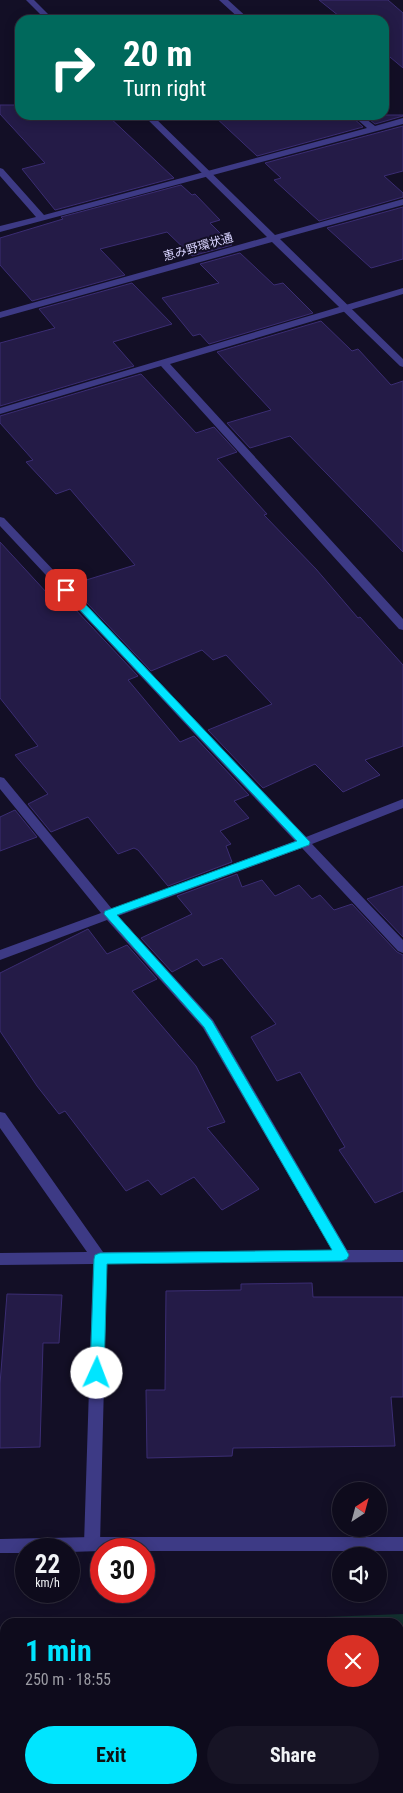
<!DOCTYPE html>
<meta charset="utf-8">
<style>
:root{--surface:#0e0b1c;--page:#171425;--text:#f1f3f6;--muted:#9b9ba3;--line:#2e2b3b;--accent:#00e5ff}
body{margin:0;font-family:"Roboto Condensed","Noto Sans JP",sans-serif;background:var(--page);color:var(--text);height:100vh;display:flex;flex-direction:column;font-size:19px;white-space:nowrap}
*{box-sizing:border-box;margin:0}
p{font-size:16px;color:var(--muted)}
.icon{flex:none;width:28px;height:28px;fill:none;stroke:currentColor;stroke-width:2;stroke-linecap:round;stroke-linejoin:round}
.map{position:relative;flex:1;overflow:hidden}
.sheet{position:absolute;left:0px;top:1618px;width:404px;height:176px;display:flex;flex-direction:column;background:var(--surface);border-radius:15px 15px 0 0;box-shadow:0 2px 12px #0003,0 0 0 1px var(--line)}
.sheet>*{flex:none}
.banner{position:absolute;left:15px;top:15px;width:374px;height:105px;border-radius:15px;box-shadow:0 2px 12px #0003,0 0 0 1px var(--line);background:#00695c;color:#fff;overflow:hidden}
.needle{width:32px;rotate:36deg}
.fabs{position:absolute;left:332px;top:1482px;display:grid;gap:10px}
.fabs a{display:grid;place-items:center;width:55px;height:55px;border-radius:50%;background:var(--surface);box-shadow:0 2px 12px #0003,0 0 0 1px var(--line);font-size:25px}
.speed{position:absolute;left:15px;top:1538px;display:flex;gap:10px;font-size:25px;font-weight:700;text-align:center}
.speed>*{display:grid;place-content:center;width:65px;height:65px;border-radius:50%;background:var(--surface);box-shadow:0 2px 12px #0003,0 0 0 1px var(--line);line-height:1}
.speed small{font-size:12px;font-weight:400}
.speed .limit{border:8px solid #d22;background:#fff;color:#111}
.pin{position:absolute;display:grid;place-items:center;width:42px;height:42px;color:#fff;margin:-21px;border-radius:10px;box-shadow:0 2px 8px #0006}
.me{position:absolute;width:55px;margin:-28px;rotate:2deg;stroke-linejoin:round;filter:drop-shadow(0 0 4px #0008)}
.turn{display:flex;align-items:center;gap:18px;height:105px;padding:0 25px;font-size:22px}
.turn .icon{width:65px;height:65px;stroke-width:2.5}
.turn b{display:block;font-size:35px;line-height:42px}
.round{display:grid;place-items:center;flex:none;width:52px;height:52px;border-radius:26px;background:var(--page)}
.overview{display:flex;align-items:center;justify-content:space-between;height:85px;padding:0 25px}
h1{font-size:30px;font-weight:700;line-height:38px;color:var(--accent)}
.button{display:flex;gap:10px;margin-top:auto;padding:10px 25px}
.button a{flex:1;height:58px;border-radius:30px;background:var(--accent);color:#111;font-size:20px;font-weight:700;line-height:58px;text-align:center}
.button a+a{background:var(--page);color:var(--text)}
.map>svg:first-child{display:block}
.green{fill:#12302f}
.building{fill:#241b47;stroke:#3b2d73}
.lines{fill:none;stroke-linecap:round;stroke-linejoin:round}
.minor{fill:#3d3a85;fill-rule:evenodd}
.tertiary{fill:#3d3a85;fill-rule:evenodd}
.route{fill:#00e5ff;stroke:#0095a6}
.labels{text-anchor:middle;stroke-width:4;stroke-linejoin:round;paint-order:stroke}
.far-street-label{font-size:12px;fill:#d9d4ff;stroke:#130f26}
</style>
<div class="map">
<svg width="403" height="1793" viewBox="0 0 403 1793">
<rect width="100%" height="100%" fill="#130f26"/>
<!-- green -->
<path class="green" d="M 403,1614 L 403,1793 L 0,1793 L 0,1630 L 5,1630 L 5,1789 L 399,1789 L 399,1622 L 198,1622 Z"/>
<!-- building -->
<path class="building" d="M 319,0 L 388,0 L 403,13 L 403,68 L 384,52 L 384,20 L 344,20 Z
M 0,105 L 20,105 L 20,115 L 107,115 L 174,178 L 55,210 L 22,169 L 45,163 L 0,114 Z
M 213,115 L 350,115 L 363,127 L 257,156 Z
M 364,115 L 403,115 L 403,116 L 375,124 Z
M 403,126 L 403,171 L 384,176 L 403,193 L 403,197 L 319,221 L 274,180 L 281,178 L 265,163 Z
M 181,185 L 192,195 L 195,194 L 220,220 L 210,223 L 232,245 L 192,256 L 167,232 L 100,249 L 125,275 L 32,301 L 0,265 L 0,238 L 63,219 L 61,217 Z
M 403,207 L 403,259 L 371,268 L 327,228 Z
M 240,253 L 274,285 L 283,283 L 313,313 L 209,344 L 200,334 L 193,336 L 162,298 L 219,283 L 200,264 Z
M 132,283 L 172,324 L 113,342 L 134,366 L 0,406 L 0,343 L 55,328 L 39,309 Z
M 321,321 L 352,351 L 358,349 L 391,385 L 403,381 L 403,552 L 290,436 L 250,448 L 227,423 L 271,410 L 217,352 Z
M 141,374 L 196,433 L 214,427 L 237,452 L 217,459 L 267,514 L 264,515 L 316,569 L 358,618 L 360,617 L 403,665 L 403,746 L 365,760 L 380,775 L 343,792 L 315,764 L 263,788 L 208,730 L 272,704 L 226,655 L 213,660 L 202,650 L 151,671 L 70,585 L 135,565 L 70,489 L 56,494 L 26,462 L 33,460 L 0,423 L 0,416 Z
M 0,542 L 47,593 L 57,590 L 138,676 L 128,680 L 180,742 L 194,736 L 249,795 L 234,801 L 249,818 L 220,831 L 231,844 L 226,846 L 232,862 L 168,886 L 138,850 L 134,848 L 118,854 L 88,817 L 51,832 L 28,804 L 48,794 L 15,755 L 38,746 L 0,698 Z
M 15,810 L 37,837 L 0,851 L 0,817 Z
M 237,874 L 242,887 L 262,880 L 275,896 L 299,885 L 312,899 L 320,895 L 334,910 L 352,904 L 397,952 L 403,955 L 403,1191 L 375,1203 L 339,1150 L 345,1147 L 300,1072 L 277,1081 L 251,1037 L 276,1024 L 222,958 L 203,966 L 197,959 L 172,972 L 141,938 L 192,914 L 177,896 Z
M 403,886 L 403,937 L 367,899 Z
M 88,929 L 107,954 L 127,945 L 157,979 L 132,991 L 196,1066 L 225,1122 L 207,1128 L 259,1189 L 222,1210 L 194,1177 L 161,1195 L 148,1180 L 126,1191 L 65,1111 L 59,1114 L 37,1086 L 0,1031 L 0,973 Z
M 312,1283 L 313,1297 L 403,1297 L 403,1397 L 391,1397 L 395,1446 L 233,1448 L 232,1456 L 147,1458 L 146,1390 L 165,1390 L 166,1291 L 241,1290 L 241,1284 Z
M 7,1294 L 62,1295 L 59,1343 L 43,1343 L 40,1447 L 0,1448 L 0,1384 Z"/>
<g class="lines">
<!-- minor -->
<path class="minor" d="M 219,0 L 228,0 L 250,20 L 241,20 Z
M 352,115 L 361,115 L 375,126 L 403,118 L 403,124 L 0,232 L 0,226 L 36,217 L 0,176 L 0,168 L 3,169 L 44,215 L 367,128 Z
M 403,288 L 403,294 L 170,364 L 403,619 L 403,630 L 399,629 L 161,366 L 0,414 L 0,408 Z
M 0,517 L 4,518 L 306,837 L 403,799 L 403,808 L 312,844 L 403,940 L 403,953 L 398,951 L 302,848 L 118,916 L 213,1020 L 347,1250 L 403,1250 L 403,1262 L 107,1264 L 100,1544 L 98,1549 L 92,1551 L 86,1549 L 84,1544 L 93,1264 L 0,1265 L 0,1253 L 87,1252 L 0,1128 L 0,1112 L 5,1113 L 103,1252 L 332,1250 L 203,1028 L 107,920 L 0,960 L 0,950 L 101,913 L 0,789 L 0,777 L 4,778 L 112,909 L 295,841 L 0,526 Z"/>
<!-- tertiary -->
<path class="tertiary" d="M 26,0 L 34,0 L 54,20 L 46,20 Z
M 143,115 L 152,115 L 275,235 L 403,199 L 403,205 L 280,239 L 403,359 L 403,367 L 400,366 L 272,242 L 0,318 L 0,312 L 267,237 Z
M 92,1537 L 403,1537 L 403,1551 L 144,1551 L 144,1549 L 101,1549 L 101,1551 L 69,1552 L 69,1549 L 26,1549 L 26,1553 L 0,1553 L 0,1539 Z"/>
</g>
<!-- route -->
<path class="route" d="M 66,587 L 70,588 L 310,842 L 309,845 L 117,915 L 212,1021 L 349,1255 L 347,1259 L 342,1261 L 107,1264 L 104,1373 L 102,1377 L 97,1379 L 92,1377 L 90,1373 L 94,1259 L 95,1255 L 100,1253 L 332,1250 L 204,1027 L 104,914 L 105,911 L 297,841 L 63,592 L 63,588 Z"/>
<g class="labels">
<!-- far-street labels -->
<g class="far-street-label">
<text transform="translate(198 247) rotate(-16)" y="4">恵み野環状通</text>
</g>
</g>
</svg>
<div class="fabs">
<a><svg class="needle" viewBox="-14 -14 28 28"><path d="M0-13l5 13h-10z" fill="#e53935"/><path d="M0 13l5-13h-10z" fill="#9b9ba3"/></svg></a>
<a><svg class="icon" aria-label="sound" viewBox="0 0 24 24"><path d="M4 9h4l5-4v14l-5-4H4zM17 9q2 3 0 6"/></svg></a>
</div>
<div class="speed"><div>22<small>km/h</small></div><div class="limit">30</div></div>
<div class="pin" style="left:66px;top:590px;background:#d93025"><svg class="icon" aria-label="arrive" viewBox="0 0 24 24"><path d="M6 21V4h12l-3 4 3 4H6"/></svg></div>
<svg class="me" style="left:97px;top:1373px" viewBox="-20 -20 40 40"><circle r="19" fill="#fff"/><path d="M0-13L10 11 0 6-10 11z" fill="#00e5ff"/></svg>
<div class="banner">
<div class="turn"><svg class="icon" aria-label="right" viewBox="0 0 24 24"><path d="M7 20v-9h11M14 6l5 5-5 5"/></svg><div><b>20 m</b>Turn right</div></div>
</div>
<section class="sheet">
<div class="overview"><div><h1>1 min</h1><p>250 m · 18:55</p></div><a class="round" style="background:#d93025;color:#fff"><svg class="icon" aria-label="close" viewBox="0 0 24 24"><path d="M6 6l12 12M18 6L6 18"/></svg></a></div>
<div class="button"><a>Exit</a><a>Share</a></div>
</section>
</div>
